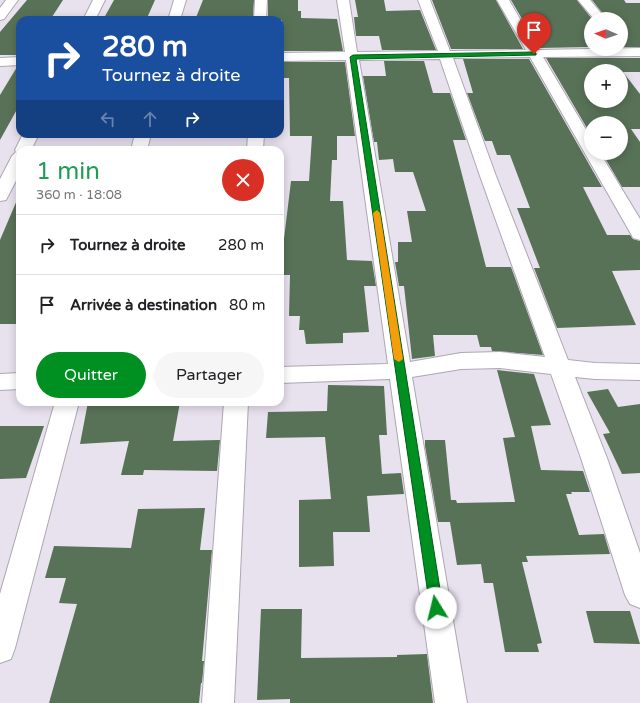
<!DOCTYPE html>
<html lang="fr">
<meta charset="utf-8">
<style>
:root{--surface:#fff;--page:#f6f6f6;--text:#202124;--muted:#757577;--line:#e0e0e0;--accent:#008f21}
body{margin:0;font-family:"Varela Round",sans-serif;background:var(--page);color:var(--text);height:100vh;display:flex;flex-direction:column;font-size:15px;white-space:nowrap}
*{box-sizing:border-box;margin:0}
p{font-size:13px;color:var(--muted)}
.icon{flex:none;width:22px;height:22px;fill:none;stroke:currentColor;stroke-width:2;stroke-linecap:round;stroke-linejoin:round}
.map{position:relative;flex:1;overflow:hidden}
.side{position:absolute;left:16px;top:146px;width:268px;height:260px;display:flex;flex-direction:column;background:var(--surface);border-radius:12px;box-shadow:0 2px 10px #0003}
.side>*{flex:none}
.guide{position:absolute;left:16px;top:16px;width:268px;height:122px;border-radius:12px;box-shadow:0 2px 10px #0003;background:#1a4fa0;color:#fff;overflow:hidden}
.needle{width:26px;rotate:272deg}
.buttons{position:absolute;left:584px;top:12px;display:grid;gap:8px}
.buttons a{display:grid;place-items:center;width:44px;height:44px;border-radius:50%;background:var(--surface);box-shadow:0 2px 10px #0003;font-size:20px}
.pin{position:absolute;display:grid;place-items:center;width:34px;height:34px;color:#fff;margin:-41px -17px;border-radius:50% 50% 50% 0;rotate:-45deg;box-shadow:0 0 4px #0007}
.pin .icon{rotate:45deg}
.me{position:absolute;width:44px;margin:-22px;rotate:351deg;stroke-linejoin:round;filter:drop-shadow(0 0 3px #0008)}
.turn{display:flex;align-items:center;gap:14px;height:84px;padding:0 20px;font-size:18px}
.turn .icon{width:52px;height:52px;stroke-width:2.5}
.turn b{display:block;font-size:28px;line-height:34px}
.lanes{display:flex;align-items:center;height:38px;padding:0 20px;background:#0003;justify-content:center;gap:20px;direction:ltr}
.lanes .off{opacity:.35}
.round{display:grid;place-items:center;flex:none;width:42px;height:42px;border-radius:21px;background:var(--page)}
.head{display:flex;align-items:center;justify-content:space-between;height:68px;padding:0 20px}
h1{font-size:24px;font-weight:600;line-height:30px;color:#1e9e55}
.primary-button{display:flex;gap:8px;margin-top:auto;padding:8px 20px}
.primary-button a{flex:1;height:46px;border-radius:24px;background:var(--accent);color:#fff;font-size:16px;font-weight:600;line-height:46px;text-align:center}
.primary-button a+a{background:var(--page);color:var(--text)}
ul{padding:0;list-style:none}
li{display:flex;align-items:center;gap:12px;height:60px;padding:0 20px;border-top:1px solid var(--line)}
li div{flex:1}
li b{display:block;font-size:15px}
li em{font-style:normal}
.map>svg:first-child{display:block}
.building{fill:#587257;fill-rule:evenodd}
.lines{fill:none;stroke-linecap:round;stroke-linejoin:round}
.street-casing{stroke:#aea7b3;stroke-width:2}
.street{fill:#fff;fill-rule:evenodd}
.route{fill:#008f21;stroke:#005d15}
.slow{fill:#f59e0b}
</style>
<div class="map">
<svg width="640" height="703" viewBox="0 0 640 703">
<rect width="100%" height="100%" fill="#e8e1ee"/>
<!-- building -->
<path class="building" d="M 27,0 L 63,0 L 50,20 L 20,20 L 20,55 L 0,55 L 0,32 Z
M 114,0 L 155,0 L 147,18 L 104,18 Z
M 203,0 L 254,0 L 253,20 L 195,20 Z
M 268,0 L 298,0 L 298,11 L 301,11 L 301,18 L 337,19 L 343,51 L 281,51 L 282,20 L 268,20 Z
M 355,0 L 384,0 L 386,11 L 420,10 L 436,50 L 382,50 L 379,36 L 356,36 L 354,17 L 358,17 Z
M 432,0 L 496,0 L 523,49 L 451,49 Z
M 511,0 L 577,0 L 592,19 L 591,47 L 539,48 Z
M 592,0 L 624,0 L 626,3 L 640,3 L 640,47 L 621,47 L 621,19 L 607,19 Z
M 546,58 L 640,58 L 640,72 L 623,72 L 640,94 L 640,129 L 631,129 L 640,142 L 640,187 L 622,187 L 602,153 L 621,153 L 621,123 L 591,123 L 591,135 ZM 591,71 L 621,71 L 621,101 L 591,101 Z
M 463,59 L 529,59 L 602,187 L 583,187 L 607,235 L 630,235 L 633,239 L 640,241 L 640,270 L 612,271 L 636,325 L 557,328 L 534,268 L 540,268 L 517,208 L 530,208 L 510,155 L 497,155 L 492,141 L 485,141 L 467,93 L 473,93 Z
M 384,61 L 424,61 L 433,93 L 450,93 L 466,140 L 453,140 L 486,267 L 511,267 L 543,355 L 492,351 L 491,347 L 480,347 L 477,335 L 433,335 L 435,356 L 412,359 L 404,286 L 399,286 L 395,262 L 398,262 L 398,242 L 412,242 L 407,211 L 426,211 L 413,172 L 395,172 L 393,159 L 379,160 L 377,142 L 374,142 L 363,76 L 386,76 Z
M 281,62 L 345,62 L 355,136 L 337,136 L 337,160 L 332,160 L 330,201 L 343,201 L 347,260 L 372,261 L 376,286 L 364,286 L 369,332 L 343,333 L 343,343 L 306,344 L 304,330 L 299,330 L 300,316 L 289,316 L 290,275 L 280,275 L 280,246 L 283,247 L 291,181 L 309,181 L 312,136 L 290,136 L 289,78 L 280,78 Z
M 20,66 L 20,104 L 0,140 L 0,95 L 17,67 Z
M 20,193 L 20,324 L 0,324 L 0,240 Z
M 497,370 L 534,374 L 551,425 L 531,426 L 541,470 L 583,471 L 590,492 L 571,492 L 572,494 L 566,494 L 579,535 L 604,534 L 610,554 L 526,556 L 528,562 L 522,562 L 542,643 L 537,644 L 539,652 L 505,652 L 493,583 L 484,583 L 481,564 L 457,565 L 450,522 L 438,522 L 425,446 L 425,440 L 445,440 L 451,500 L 456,500 L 457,503 L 515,502 L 503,438 L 515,437 Z
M 328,385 L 384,386 L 387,435 L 379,435 L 382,474 L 401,473 L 404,494 L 367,496 L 370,532 L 333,532 L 334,566 L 299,567 L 299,500 L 331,499 L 325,437 L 266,438 L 268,412 L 327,411 Z
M 608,389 L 618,407 L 640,404 L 640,473 L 622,474 L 603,434 L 610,433 L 587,392 Z
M 88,402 L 180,402 L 173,441 L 220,440 L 217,471 L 144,470 L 143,475 L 121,475 L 129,441 L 80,444 Z
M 0,426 L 44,426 L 26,478 L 0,479 Z
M 205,508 L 200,550 L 212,550 L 202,661 L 204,661 L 202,683 L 201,683 L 199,703 L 49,703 L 77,604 L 59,603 L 66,578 L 45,578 L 54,546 L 131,548 L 138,509 Z
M 261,609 L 302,609 L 301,658 L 397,657 L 397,655 L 427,654 L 433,703 L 290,703 L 290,699 L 257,700 Z
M 586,611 L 630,611 L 640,644 L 594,643 Z"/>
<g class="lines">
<!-- street casing -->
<g class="street-casing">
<path id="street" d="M 6,0 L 18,0 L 4,19 L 0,20 L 0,8 Z
M 93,0 L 105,0 L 95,20 L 83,20 Z
M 174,0 L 186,0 L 180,20 L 168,20 Z
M 255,0 L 267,0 L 266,20 L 254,20 Z
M 337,0 L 349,0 L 357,52 L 438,51 L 418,0 L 430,0 L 450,51 L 526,50 L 497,0 L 509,0 L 538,50 L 640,48 L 640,56 L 543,57 L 591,138 L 591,153 L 600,153 L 640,219 L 640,240 L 633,238 L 631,234 L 530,57 L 453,58 L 496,176 L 568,360 L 595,363 L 640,364 L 640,380 L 595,379 L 575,377 L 607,458 L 640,553 L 640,608 L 630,604 L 625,595 L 581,458 L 551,374 L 500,368 L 461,369 L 412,377 L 467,703 L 435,703 L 390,379 L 280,383 L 280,367 L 388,364 L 346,60 L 280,61 L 280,53 L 345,52 ZM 440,59 L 480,176 L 545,357 L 500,352 L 461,353 L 410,362 L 359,60 Z
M 578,0 L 590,0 L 606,19 L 594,19 Z
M 20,57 L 20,65 L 0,66 L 0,58 Z
M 23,134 L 39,134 L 31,150 L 20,150 L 20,173 L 6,200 L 0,201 L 0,179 L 12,156 L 16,152 L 15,150 Z
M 135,134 L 151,134 L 147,150 L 131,150 Z
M 248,134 L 264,134 L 263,150 L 247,150 Z
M 20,373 L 20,389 L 0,390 L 0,374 Z
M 55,402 L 79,402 L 15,648 L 11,659 L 0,663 L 0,594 Z
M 224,402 L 248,402 L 234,703 L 202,703 Z"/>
</g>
<!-- street -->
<use href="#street" class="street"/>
</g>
<!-- route -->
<path class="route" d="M 534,52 L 536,53 L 536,55 L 356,59 L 443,608 L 441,612 L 436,614 L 432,612 L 430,608 L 350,57 L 353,55 Z"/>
<!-- slow -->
<path class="slow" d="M 377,210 L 380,213 L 403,359 L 399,362 L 394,359 L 373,213 Z"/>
</svg>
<div class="buttons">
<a><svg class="needle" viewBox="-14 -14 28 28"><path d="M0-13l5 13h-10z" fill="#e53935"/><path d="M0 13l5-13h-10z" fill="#757577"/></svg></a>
<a>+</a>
<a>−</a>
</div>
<div class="pin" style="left:534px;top:54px;background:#d93025"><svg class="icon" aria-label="arrive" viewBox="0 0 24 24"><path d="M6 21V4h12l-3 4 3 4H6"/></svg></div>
<svg class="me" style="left:436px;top:608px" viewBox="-20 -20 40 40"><circle r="19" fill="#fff"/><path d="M0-13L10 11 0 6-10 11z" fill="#008f21"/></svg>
<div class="guide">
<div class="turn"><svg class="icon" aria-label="right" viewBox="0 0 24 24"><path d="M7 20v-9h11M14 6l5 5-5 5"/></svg><div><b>280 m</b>Tournez à droite</div></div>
<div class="lanes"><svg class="icon off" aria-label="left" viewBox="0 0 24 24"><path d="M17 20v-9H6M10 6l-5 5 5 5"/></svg><svg class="icon off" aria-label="ahead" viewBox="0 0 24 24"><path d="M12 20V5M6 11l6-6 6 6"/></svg><svg class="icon" aria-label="right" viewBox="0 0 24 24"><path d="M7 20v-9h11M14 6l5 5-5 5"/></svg></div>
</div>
<section class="side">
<div class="head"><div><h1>1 min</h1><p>360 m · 18:08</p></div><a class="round" style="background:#d93025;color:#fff"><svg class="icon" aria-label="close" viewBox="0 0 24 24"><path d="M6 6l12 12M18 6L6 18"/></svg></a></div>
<ul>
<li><svg class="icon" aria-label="right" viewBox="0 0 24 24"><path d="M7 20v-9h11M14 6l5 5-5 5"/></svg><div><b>Tournez à droite</b></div><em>280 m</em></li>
<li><svg class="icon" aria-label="arrive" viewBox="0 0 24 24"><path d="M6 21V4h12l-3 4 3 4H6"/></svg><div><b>Arrivée à destination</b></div><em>80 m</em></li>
</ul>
<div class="primary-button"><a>Quitter</a><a>Partager</a></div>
</section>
</div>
